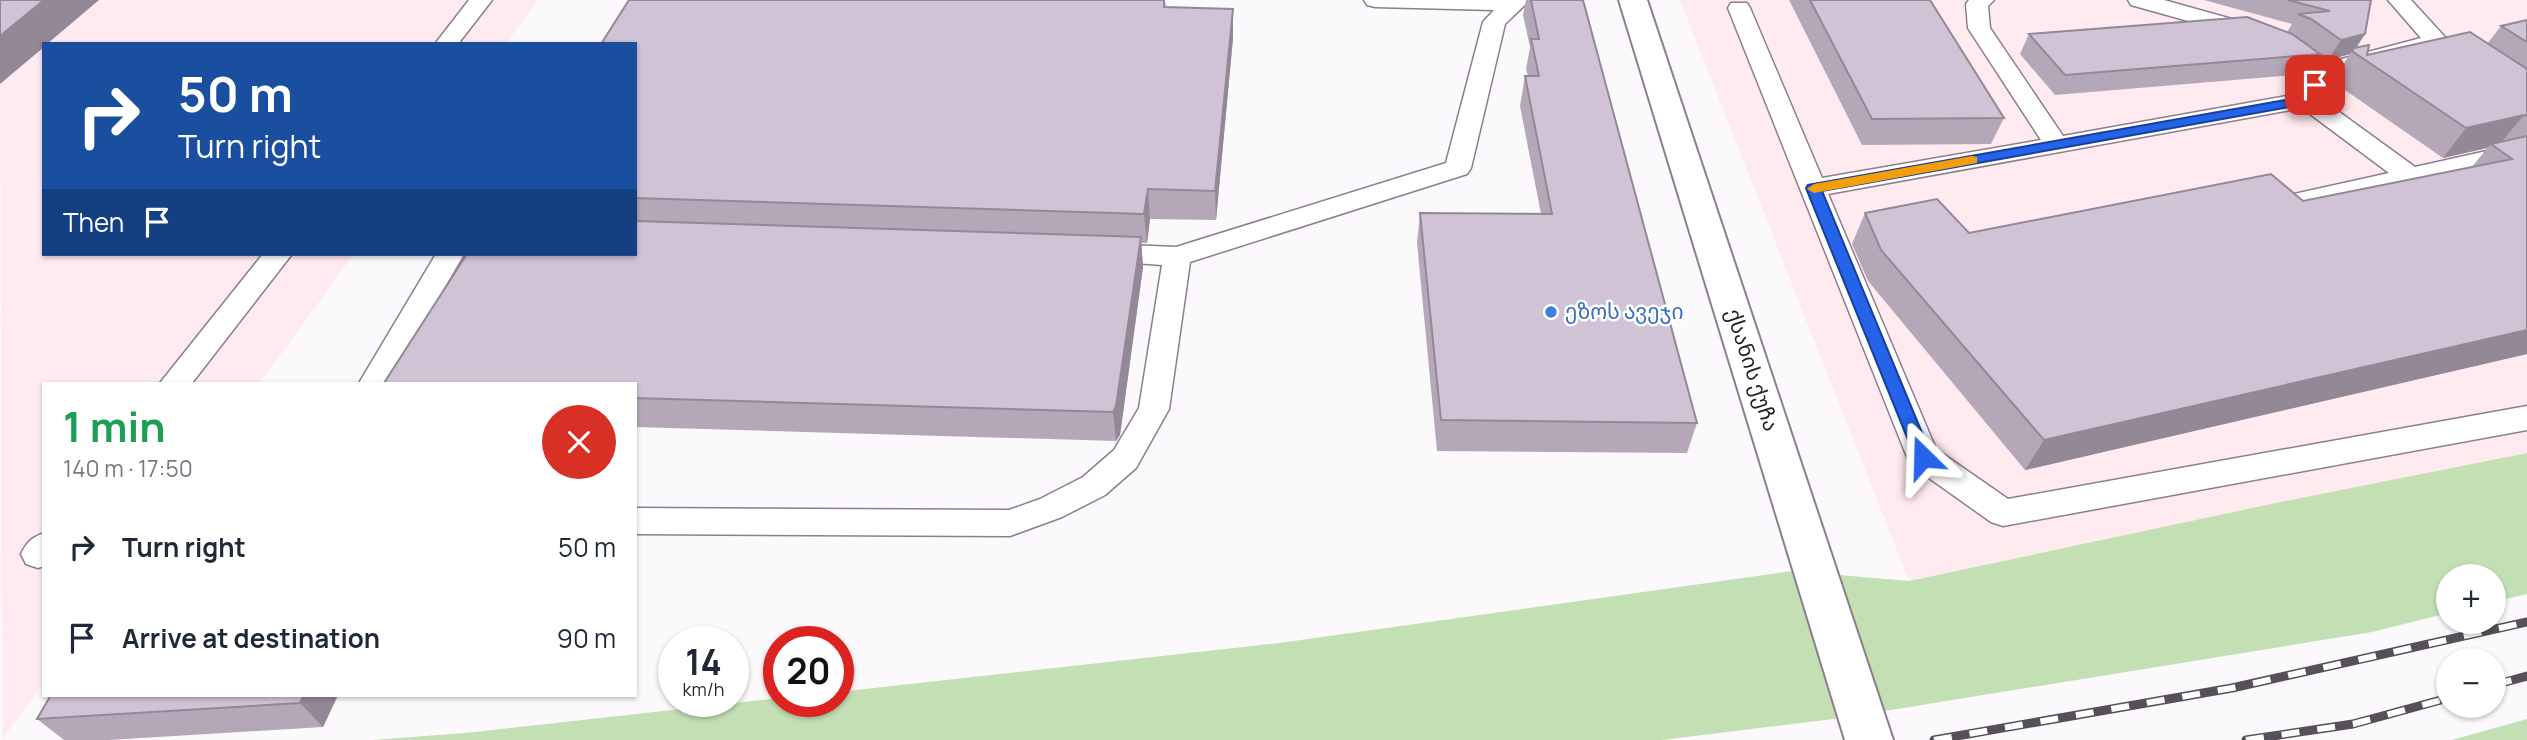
<!DOCTYPE html>
<meta charset="utf-8">
<style>
:root{--surface:#fff;--page:#f2f2f3;--text:#1f2937;--muted:#747a83}
body{margin:0;font-family:Manrope,"Noto Sans Georgian",sans-serif;background:var(--page);color:var(--text);height:100vh;display:flex;flex-direction:column;font-size:26px;white-space:nowrap}
*{box-sizing:border-box;margin:0}
p{font-size:23px;color:var(--muted)}
.icon{flex:none;width:38px;height:38px;fill:none;stroke:currentColor;stroke-width:2;stroke-linecap:round;stroke-linejoin:round}
.map{position:relative;flex:1;overflow:hidden}
.side{position:absolute;left:42px;top:382px;width:595px;height:315px;display:flex;flex-direction:column;background:var(--surface);border-radius:0px;box-shadow:0 2px 5px #0004}
.side>*{flex:none}
.hud{position:absolute;left:42px;top:42px;width:595px;height:214px;border-radius:0px;box-shadow:0 2px 5px #0004;background:#1a4fa0;color:#fff;overflow:hidden}
.tools{position:absolute;left:2436px;top:564px;display:grid;gap:14px}
.tools a{display:grid;place-items:center;width:70px;height:70px;border-radius:50%;background:var(--surface);box-shadow:0 2px 5px #0004;font-size:35px}
.speed{position:absolute;left:658px;top:626px;display:flex;gap:14px;font-size:35px;font-weight:700;text-align:center}
.speed>*{display:grid;place-content:center;width:91px;height:91px;border-radius:50%;background:var(--surface);box-shadow:0 2px 5px #0004;line-height:1}
.speed small{font-size:18px;font-weight:400}
.speed .limit{border:10px solid #d22;background:#fff;color:#111}
.pin{position:absolute;display:grid;place-items:center;width:60px;height:60px;color:#fff;margin:-30px;border-radius:14px;box-shadow:0 4px 10px #0006}
.me{position:absolute;width:77px;margin:-38px;rotate:338deg;stroke-linejoin:round;filter:drop-shadow(0 0 5px #0008)}
.turn{display:flex;align-items:center;gap:24px;height:147px;padding:0 21px;font-size:32px}
.turn .icon{width:91px;height:91px;stroke-width:2.5}
.turn b{display:block;font-size:49px;line-height:60px}
.then{display:flex;align-items:center;height:66px;padding:0 21px;background:#0003;gap:14px;font-size:26px}
.round{display:grid;place-items:center;flex:none;width:74px;height:74px;border-radius:37px;background:var(--page)}
.overview{display:flex;align-items:center;justify-content:space-between;height:119px;padding:0 21px}
h1{font-size:42px;font-weight:700;line-height:52px;color:#1e9e55}
ul{padding:0;list-style:none}
li{display:flex;align-items:center;gap:21px;height:91px;padding:0 21px}
li div{flex:1}
li b{display:block;font-size:26px}
li em{font-style:normal}
.map>svg:first-child{display:block}
.industrial{fill:#ffeaf0}
.green{fill:#c3e0b5}
.lines{fill:none;stroke-linecap:round;stroke-linejoin:round}
.service-casing{stroke:#8b7e90;stroke-width:3}
.primary-casing{stroke:#8b7e90;stroke-width:4}
.service{fill:#fff;fill-rule:evenodd}
.primary{fill:#fff;fill-rule:evenodd}
.rail-casing{stroke:#565158;stroke-width:9}
.rail{stroke:#fff;stroke-width:6;stroke-dasharray:18;stroke-linecap:butt}
.wall{fill:#b4a8b8}
.shaded-wall{fill:#928896}
.building{fill:#d1c3d6;stroke:#928896;stroke-width:2}
.route{fill:#2563eb;stroke:#184099;stroke-width:2}
.slow{fill:#f59e0b}
.shop-dot{fill:#3f7fe0;stroke:#fff;stroke-width:2.5}
.labels{text-anchor:middle;stroke-width:5;stroke-linejoin:round;paint-order:stroke}
.shop-label{font-size:21px;fill:#366cbe;stroke:#fff;text-anchor:start}
.street-label{font-size:21px;fill:#272229;stroke:#fff}
</style>
<div class="map">
<svg width="2527" height="740" viewBox="0 0 2527 740">
<rect width="100%" height="100%" fill="#fcf9fd"/>
<!-- industrial -->
<path class="industrial" d="M 0,0 L 538,0 L 506,44 L 44,44 L 44,254 L 354,254 L 260,383 L 44,383 L 44,682 L 2,740 Z
M 1680,0 L 2527,0 L 2527,453 L 2271,504 L 1909,581 Z"/>
<!-- green -->
<path class="green" d="M 2527,453 L 2527,594 L 2494,602 L 2494,576 L 2448,576 L 2448,613 L 2372,632 L 1842,718 L 1662,740 L 372,740 L 465,733 L 779,698 L 779,702 L 838,702 L 838,692 L 1279,643 L 1793,571 L 1909,581 L 2271,504 Z
M 2527,719 L 2527,740 L 2452,740 Z"/>
<g class="lines">
<!-- service casing -->
<g class="service-casing">
<path id="service" d="M 469,0 L 492,0 L 458,44 L 435,44 Z
M 1364,0 L 1530,0 L 1505,24 L 1471,168 L 1467,174 L 1190,262 L 1169,409 L 1136,468 L 1105,495 L 1062,517 L 1010,536 L 635,534 L 635,508 L 1009,510 L 1040,499 L 1083,477 L 1114,450 L 1139,408 L 1162,265 L 1094,260 L 1090,253 L 1094,246 L 1104,244 L 1176,247 L 1446,163 L 1483,22 L 1494,10 L 1375,7 L 1367,5 Z
M 1969,0 L 1994,0 L 1988,6 L 1990,28 L 2063,136 L 2298,94 L 2315,66 L 2421,38 L 2388,0 L 2411,0 L 2444,36 L 2448,41 L 2444,46 L 2332,76 L 2320,98 L 2415,167 L 2500,148 L 2509,150 L 2513,156 L 2509,162 L 2500,164 L 2276,215 L 2267,212 L 2263,206 L 2267,200 L 2389,173 L 2302,108 L 1828,194 L 1936,449 L 2008,499 L 2527,406 L 2527,430 L 2003,526 L 1991,522 L 1912,466 L 1907,457 L 1728,8 L 1731,3 L 1747,3 L 1750,8 L 1822,178 L 2041,140 L 1968,28 L 1966,4 Z
M 2128,0 L 2164,0 L 2257,26 L 2260,31 L 2257,36 L 2249,38 L 2131,5 Z
M 263,254 L 292,254 L 192,383 L 160,383 Z
M 436,254 L 464,254 L 389,383 L 359,383 Z
M 44,533 L 44,566 L 38,568 L 26,564 L 21,554 C 27,542 31,538 44,533 Z"/>
</g>
<!-- primary casing -->
<g class="primary-casing">
<path id="primary" d="M 1619,0 L 1647,0 L 1893,740 L 1845,740 Z"/>
</g>
<!-- service -->
<use href="#service" class="service"/>
<!-- primary -->
<use href="#primary" class="primary"/>
<!-- rail casing -->
<g class="rail-casing">
<path id="rail" d="M 2494,685 L 2527,676
M 1934,740 L 2232,688 L 2527,622
M 2246,740 L 2353,724 L 2448,698"/>
</g>
<!-- rail -->
<use href="#rail" class="rail"/>
</g>
<!-- wall -->
<path class="wall" d="M 629,0 L 1165,0 L 1166,7 L 1233,9 L 1233,38 L 1216,220 L 1150,219 L 1147,243 L 1141,243 L 1143,267 L 1120,435 L 1116,441 L 635,427 L 635,44 Z
M 1526,0 L 1583,0 L 1697,423 L 1687,453 L 1437,451 L 1417,243 L 1420,213 L 1541,214 L 1520,106 L 1525,76 L 1528,76 L 1526,69 L 1530,47 L 1523,15 Z
M 1789,0 L 1930,0 L 2004,118 L 1991,144 L 1862,145 Z
M 2204,0 L 2371,0 L 2365,34 L 2356,48 L 2367,55 L 2487,44 L 2501,26 L 2527,20 L 2527,354 L 2025,470 L 1868,281 L 1852,244 L 1865,213 L 1969,233 L 2303,201 L 2472,167 L 2487,148 L 2443,158 L 2332,81 L 2350,54 L 2328,60 L 2319,54 L 2307,74 L 2055,95 L 2020,54 L 2029,34 L 2287,32 L 2292,24 Z
M 338,695 L 323,727 L 109,740 L 64,740 L 37,719 Z"/>
<!-- shaded-wall -->
<path class="shaded-wall" d="M 44,0 L 99,0 L 47,44 L 44,44 L 44,47 L 0,84 L 0,36 Z
M 1233,9 L 1233,38 L 1216,220 L 1215,191 Z
M 2365,34 L 2353,52 L 2354,48 L 2350,54 L 2328,60 L 2341,40 Z
M 2524,115 L 2499,145 L 2491,144 L 2487,148 L 2443,158 L 2466,128 Z
M 1148,189 L 1150,219 L 1147,243 L 1144,214 Z
M 1141,237 L 1143,267 L 1120,435 L 1116,441 L 1113,412 Z
M 2527,330 L 2527,354 L 2025,470 L 2044,440 Z
M 304,695 L 338,695 L 323,727 L 300,703 Z"/>
<!-- building -->
<path class="building" d="M 0,0 L 44,0 L 0,36 Z
M 629,0 L 1164,0 L 1164,7 L 1233,9 L 1215,191 L 1148,189 L 1144,214 L 635,198 L 635,44 L 601,44 Z
M 1531,0 L 1583,0 L 1697,423 L 1441,420 L 1420,213 L 1552,214 L 1525,76 L 1539,76 L 1531,39 L 1539,39 Z
M 1810,0 L 1930,0 L 2004,118 L 1872,119 Z
M 2288,0 L 2371,0 L 2365,34 L 2341,40 L 2311,19 L 2298,14 L 2330,11 Z
M 2247,17 L 2292,34 L 2320,54 L 2065,75 L 2029,34 Z
M 2527,20 L 2527,42 L 2501,26 Z
M 2470,32 L 2527,69 L 2527,116 L 2524,115 L 2466,128 L 2352,51 L 2354,48 L 2369,45 L 2367,55 Z
M 2527,136 L 2527,330 L 2044,440 L 1881,250 L 1865,213 L 1937,199 L 1969,233 L 2271,174 L 2303,201 L 2512,159 L 2491,144 Z
M 635,221 L 1141,237 L 1116,406 L 1113,412 L 635,398 L 635,383 L 384,383 L 467,254 L 635,254 Z
M 51,695 L 304,695 L 300,703 L 37,719 Z"/>
<!-- route -->
<path class="route" d="M 2315,81 L 2321,85 L 2311,103 L 2306,104 L 1822,191 L 1932,457 L 1929,462 L 1917,462 L 1806,188 L 1808,185 L 2302,97 L 2310,82 Z"/>
<!-- slow -->
<path class="slow" d="M 1972,156 L 1977,157 L 1977,163 L 1814,193 L 1807,189 L 1814,184 Z"/>
<!-- markers -->
<circle class="shop-dot" cx="1551" cy="312" r="7"/>
<g class="labels">
<!-- shop labels -->
<g class="shop-label">
<text x="1565" y="319">ეზოს ავეჯი</text>
</g>
<!-- street labels -->
<g class="street-label">
<text transform="translate(1752 370) rotate(72)" y="7">ქსანის ქუჩა</text>
</g>
</g>
</svg>
<div class="tools">
<a>+</a>
<a>−</a>
</div>
<div class="speed"><div>14<small>km/h</small></div><div class="limit">20</div></div>
<div class="pin" style="left:2315px;top:85px;background:#d93025"><svg class="icon" aria-label="arrive" viewBox="0 0 24 24"><path d="M6 21V4h12l-3 4 3 4H6"/></svg></div>
<svg class="me" style="left:1923px;top:457px" viewBox="-20 -20 40 40"><path d="M0-17L14 15 0 8-14 15z" fill="#2563eb" stroke="#fff" stroke-width="4"/></svg>
<div class="hud">
<div class="turn"><svg class="icon" aria-label="right" viewBox="0 0 24 24"><path d="M7 20v-9h11M14 6l5 5-5 5"/></svg><div><b>50 m</b>Turn right</div></div>
<div class="then">Then<svg class="icon" aria-label="arrive" viewBox="0 0 24 24"><path d="M6 21V4h12l-3 4 3 4H6"/></svg></div>
</div>
<section class="side">
<div class="overview"><div><h1>1 min</h1><p>140 m · 17:50</p></div><a class="round" style="background:#d93025;color:#fff"><svg class="icon" aria-label="close" viewBox="0 0 24 24"><path d="M6 6l12 12M18 6L6 18"/></svg></a></div>
<ul>
<li><svg class="icon" aria-label="right" viewBox="0 0 24 24"><path d="M7 20v-9h11M14 6l5 5-5 5"/></svg><div><b>Turn right</b></div><em>50 m</em></li>
<li><svg class="icon" aria-label="arrive" viewBox="0 0 24 24"><path d="M6 21V4h12l-3 4 3 4H6"/></svg><div><b>Arrive at destination</b></div><em>90 m</em></li>
</ul>
</section>
</div>
